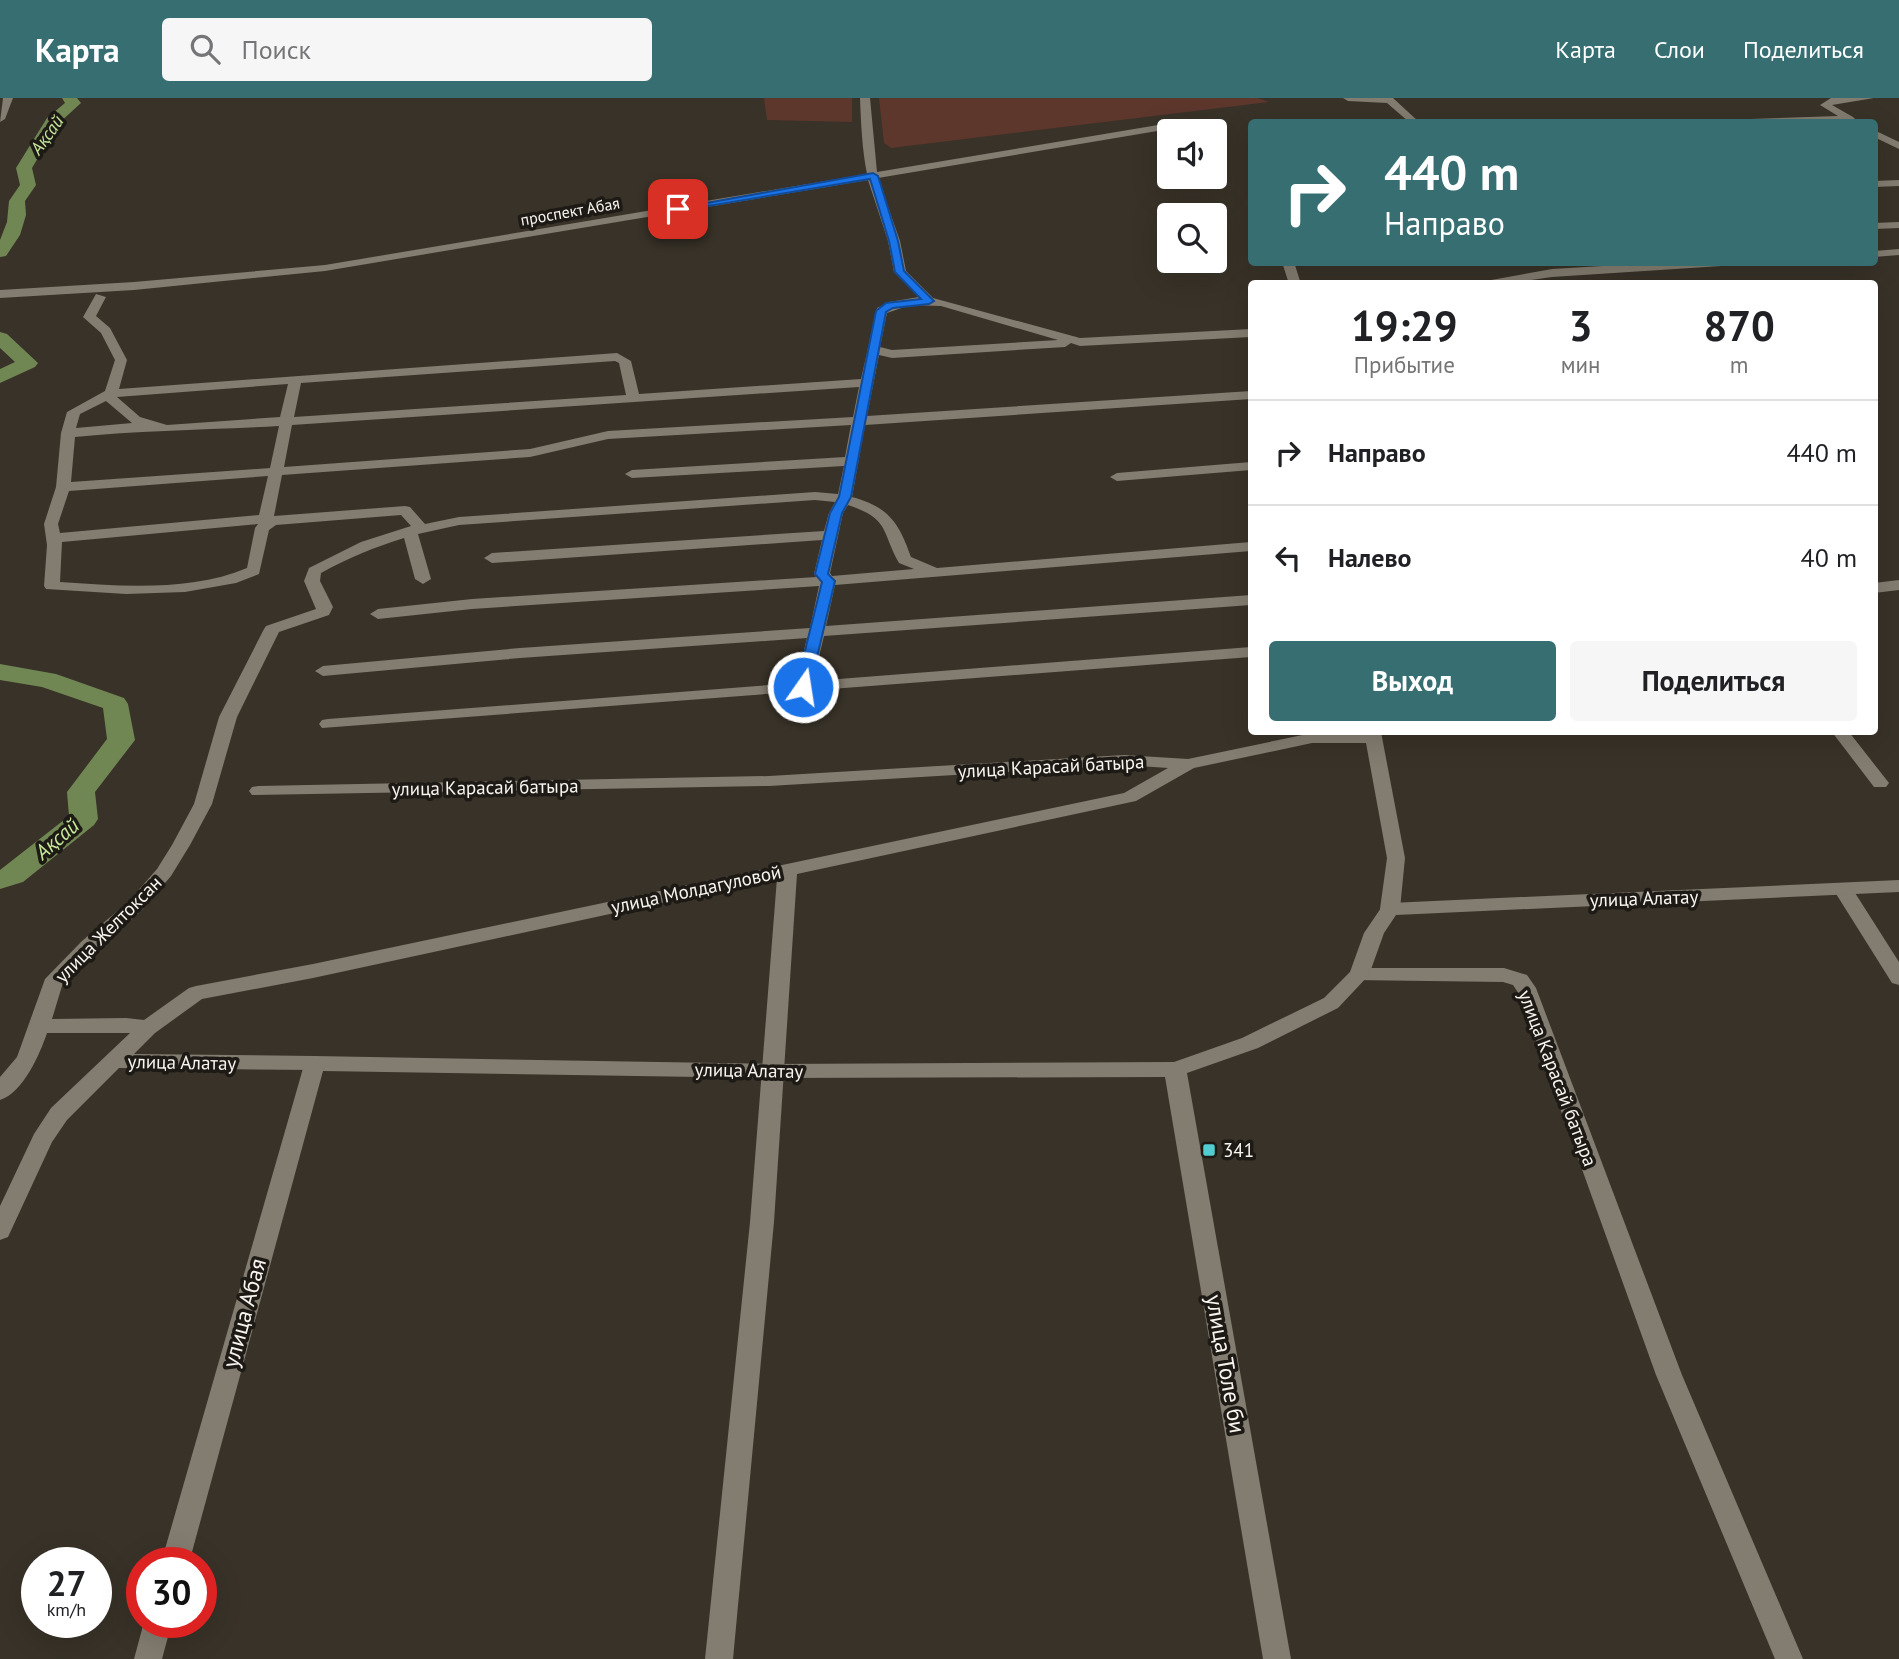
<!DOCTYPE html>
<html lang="ru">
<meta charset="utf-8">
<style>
:root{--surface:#fff;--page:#f6f6f6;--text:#202124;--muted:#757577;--line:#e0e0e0;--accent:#366e71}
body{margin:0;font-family:"PT Sans",sans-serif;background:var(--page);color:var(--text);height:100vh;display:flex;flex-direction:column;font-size:26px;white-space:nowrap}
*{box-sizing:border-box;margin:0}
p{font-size:23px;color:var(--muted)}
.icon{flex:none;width:38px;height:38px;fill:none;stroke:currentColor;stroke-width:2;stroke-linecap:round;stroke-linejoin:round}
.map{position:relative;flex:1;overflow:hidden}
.drawer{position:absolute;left:1248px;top:182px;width:630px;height:455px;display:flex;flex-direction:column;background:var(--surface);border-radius:7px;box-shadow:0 7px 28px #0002}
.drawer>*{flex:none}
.hud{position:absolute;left:1248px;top:21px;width:630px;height:147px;border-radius:7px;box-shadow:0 7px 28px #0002;background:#366e71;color:#fff;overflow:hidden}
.fabs{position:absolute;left:1157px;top:21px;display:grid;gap:14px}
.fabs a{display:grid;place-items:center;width:70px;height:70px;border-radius:7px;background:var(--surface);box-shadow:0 7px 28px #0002;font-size:35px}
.speed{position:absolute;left:21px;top:1449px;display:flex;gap:14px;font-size:35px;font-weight:700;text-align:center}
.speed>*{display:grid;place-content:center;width:91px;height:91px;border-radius:50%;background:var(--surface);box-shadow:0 7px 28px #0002;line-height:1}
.speed small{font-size:18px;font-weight:400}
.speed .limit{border:10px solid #d22;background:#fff;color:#111}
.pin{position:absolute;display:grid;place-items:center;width:60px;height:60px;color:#fff;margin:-30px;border-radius:14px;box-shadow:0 4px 10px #0006}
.me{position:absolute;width:77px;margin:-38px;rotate:13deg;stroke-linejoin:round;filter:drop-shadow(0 0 5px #0008)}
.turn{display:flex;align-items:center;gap:24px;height:147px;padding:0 21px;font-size:32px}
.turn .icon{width:91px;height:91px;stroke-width:2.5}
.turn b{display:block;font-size:49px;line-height:60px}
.eta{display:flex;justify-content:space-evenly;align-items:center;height:119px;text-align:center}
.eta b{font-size:42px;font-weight:600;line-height:49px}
.cta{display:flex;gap:14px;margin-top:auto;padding:14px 21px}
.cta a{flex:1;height:80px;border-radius:7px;background:var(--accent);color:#fff;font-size:28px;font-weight:600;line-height:80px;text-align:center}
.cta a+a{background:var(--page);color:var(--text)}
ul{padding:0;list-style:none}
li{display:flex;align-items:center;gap:21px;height:105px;padding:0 21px;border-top:2px solid var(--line)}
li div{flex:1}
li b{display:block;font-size:26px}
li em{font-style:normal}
header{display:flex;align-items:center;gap:42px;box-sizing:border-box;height:98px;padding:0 35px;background:var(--accent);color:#fff}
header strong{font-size:33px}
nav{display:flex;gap:38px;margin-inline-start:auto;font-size:24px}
.search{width:490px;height:63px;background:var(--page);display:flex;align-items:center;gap:18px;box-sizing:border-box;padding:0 24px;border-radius:7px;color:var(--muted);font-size:26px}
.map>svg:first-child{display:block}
.green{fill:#5d362c}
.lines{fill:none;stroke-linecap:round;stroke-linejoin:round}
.river{fill:#718753;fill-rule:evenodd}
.minor{fill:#837c70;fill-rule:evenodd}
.tertiary{fill:#837c70;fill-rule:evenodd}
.secondary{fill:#837c70;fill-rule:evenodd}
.route{fill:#1a73e8;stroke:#114b97;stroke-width:2}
.poi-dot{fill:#52cdcf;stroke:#1d1a16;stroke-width:2.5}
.labels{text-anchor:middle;stroke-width:7;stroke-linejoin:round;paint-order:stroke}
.far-street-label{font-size:16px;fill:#f8f4ee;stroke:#1d1a16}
.far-water-label{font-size:18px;font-style:italic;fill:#c7e99a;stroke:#1d1a16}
.street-label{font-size:19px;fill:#f8f4ee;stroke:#1d1a16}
.poi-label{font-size:19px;fill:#f8f4ee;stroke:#1d1a16;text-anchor:start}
.water-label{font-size:21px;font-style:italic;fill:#c7e99a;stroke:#1d1a16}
.near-street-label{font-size:23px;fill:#f8f4ee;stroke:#1d1a16}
</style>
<header>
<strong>Карта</strong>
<div class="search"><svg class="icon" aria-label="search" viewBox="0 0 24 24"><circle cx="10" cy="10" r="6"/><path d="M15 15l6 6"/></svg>Поиск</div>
<nav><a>Карта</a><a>Слои</a><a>Поделиться</a></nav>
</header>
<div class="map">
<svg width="1899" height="1561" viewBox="0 0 1899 1561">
<rect width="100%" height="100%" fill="#383228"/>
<!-- green -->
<path class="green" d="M 764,0 L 852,0 L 852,24 L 767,22 Z
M 879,0 L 1258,0 L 1269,4 L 891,50 L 884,45 Z"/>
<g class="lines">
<!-- river -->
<path class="river" d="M 62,0 L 77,0 L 81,5 L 58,26 L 32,70 L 36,87 L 25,103 L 26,117 L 20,137 L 6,158 L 0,159 L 0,142 L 7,124 L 9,103 L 20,87 L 16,70 L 47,20 L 65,5 Z
M 0,234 L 7,236 L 38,265 L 35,269 L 0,285 L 0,271 L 15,264 L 0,250 Z
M 0,566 L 56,576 L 124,600 L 128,606 L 135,642 L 95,694 L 98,721 L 94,727 L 23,784 L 0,791 L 0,772 L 69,718 L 67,694 L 107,641 L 103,610 L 42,589 L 0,582 Z"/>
<!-- minor -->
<path class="minor" d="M 860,0 L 870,0 L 877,74 L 1194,21 L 1212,29 L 1212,33 L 1204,33 L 1193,27 L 878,80 L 900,143 L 906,173 L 933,200 L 1080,240 L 1251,231 L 1251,239 L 1080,248 L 1071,245 L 1065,249 L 892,260 L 879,257 L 867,318 L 1251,293 L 1251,301 L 865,327 L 852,399 C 889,409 899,425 911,459 L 937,470 L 1251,444 L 1251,453 L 835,487 L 826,528 L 1251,497 L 1251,507 L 824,538 L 813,583 L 1251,549 L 1251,559 L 322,630 L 319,626 L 322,622 L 328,621 L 796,585 L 807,540 L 520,560 L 323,578 L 315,573 L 323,568 L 520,550 L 810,530 L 819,488 L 472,511 L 378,521 L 370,516 L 378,511 L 472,501 L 816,479 L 814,476 L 822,442 L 492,465 L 484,460 L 492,455 L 824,433 L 829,415 L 835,404 L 815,402 L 459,427 L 418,436 L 431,481 L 423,486 L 415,481 L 404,440 C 375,449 348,460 321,475 L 320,483 L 333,509 L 329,517 L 279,534 L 237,619 L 212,706 L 190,747 L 171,778 L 142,812 L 96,853 L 62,888 L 52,921 L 126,920 L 144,922 L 189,890 L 196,888 L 313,866 L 1124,695 L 1168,670 L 1124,667 L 769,688 L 252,697 L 249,693 L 252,689 L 258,688 L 769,678 L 1124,657 L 1188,661 L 1312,635 L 1381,634 L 1405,760 L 1400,811 L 1397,815 L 1383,815 L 1380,811 L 1387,760 L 1366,645 L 1312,645 L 1194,670 L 1136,703 L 797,776 L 774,1124 L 733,1561 L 705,1561 L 750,1124 L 777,780 L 313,880 L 202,901 L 155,935 L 134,956 L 314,958 L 322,960 L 325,965 L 322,970 L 314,972 L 119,970 L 67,1022 L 52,1044 L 8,1139 L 0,1142 L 0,1108 L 34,1036 L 51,1010 L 130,935 L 47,935 C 40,956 23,995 0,1002 L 0,979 L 17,959 L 45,881 L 82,843 L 128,804 L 157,771 L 172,747 L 194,706 L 219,619 L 264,531 L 266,528 L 316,511 L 304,483 L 309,470 L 361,444 L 411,428 L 401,417 L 276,427 L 269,432 L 259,476 L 236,485 L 185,494 L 126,496 L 46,491 L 44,488 L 47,447 L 44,426 L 56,389 L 61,335 L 67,314 L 105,293 L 115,262 L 101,235 L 83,219 L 96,196 L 106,199 L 96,218 L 110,230 L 127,262 L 119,291 L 617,255 L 631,263 L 639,296 L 861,281 L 877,210 L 889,204 L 919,199 L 894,174 L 888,143 L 868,82 L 325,173 L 134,192 L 0,200 L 0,192 L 134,184 L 325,167 L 867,76 C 862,51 861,25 860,0 ZM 910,207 L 941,208 L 1058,242 L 892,252 L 880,249 L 887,215 ZM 615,263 L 619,265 L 626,297 L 294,319 L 301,285 ZM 288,286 L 280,319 L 167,327 L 140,319 L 117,299 ZM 859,289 L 853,319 L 608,333 L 530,351 L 284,369 L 292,327 ZM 106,303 L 132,325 L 76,330 L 80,316 ZM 851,327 L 845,359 L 632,372 L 625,376 L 632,380 L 844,368 L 838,396 L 815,394 L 459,419 L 425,426 L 410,409 L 405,408 L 274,418 L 282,377 L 530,359 L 608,341 ZM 279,328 L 270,370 L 71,384 L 75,339 C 143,332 210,332 279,328 ZM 268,378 L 259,417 L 60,435 L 58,426 L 69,393 ZM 848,407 C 890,421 881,433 899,465 L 914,471 L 832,478 L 830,475 L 843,415 ZM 258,426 L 255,430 L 247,470 C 190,494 120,488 60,484 L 62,444 Z
M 1343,0 L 1393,0 L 1419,24 L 1409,24 L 1387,5 L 1348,3 Z
M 1831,0 L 1874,0 L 1832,7 L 1853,19 L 1855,21 L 1850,24 L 1745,24 L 1750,21 L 1838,18 L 1820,7 Z
M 1874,32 L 1899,44 L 1899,51 L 1874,39 Z
M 1899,82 L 1899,88 L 1874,89 L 1874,83 Z
M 1899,124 L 1899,130 L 1874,131 L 1874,125 Z
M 1899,151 L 1899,157 L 1874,159 L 1874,153 Z
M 1282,164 L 1294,164 L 1301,186 L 1289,186 Z
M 1670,164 L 1742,164 L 1737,167 L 1552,179 L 1503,186 L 1469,186 L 1552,171 Z
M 1251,364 L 1251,372 L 1117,383 L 1110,379 L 1117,375 Z
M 1899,482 L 1899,492 L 1874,495 L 1874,485 Z
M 1832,634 L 1849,634 L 1889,685 L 1886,689 L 1874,689 Z
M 1843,785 L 1850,787 L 1899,864 L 1899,887 L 1892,885 L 1833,791 L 1836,787 Z
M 1359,870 L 1504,870 L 1527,877 L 1536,890 L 1682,1277 L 1803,1561 L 1775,1561 L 1656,1277 L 1519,896 L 1513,887 L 1503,884 L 1352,882 L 1349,877 L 1352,872 Z"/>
<!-- tertiary -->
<path class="tertiary" d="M 1899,782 L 1899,794 L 1396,817 L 1384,835 L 1369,877 L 1338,910 L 1258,950 L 1187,975 L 1291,1561 L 1263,1561 L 1165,979 L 772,980 L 323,973 L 189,1465 L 161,1465 L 306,960 L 314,958 L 772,966 L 1174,964 L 1242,940 L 1324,900 L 1350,874 L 1364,835 L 1383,807 L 1390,805 Z
M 144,1524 L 172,1524 L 162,1561 L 134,1561 Z"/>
<!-- secondary -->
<path class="secondary" d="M 3,0 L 13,0 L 5,21 L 0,24 Z"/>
</g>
<!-- route -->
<path class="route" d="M 873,75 L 878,78 L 898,143 L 904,173 L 934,203 L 929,206 L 893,210 L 886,214 L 851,399 L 842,415 L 828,476 L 835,483 L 810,589 L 803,593 L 796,589 L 822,484 L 815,476 L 830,415 L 839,399 L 876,213 L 886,205 L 921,201 L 895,174 L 889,143 L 870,81 L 678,113 L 673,111 Z"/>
<!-- markers -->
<rect class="poi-dot" x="1202" y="1045" width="14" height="14" rx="3.5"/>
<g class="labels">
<!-- far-street labels -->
<g class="far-street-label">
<text transform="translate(570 113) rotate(-10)" y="6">проспект Абая</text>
</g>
<!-- far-water labels -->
<g class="far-water-label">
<text transform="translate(47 37) rotate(-54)" y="6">Ақсай</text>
</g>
<!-- street labels -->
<g class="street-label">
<text transform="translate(1051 668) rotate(-3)" y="7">улица Карасай батыра</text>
<text transform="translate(485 689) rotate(-1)" y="7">улица Карасай батыра</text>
<text transform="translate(696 791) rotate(-12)" y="7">улица Молдагуловой</text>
<text transform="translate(1644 800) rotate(-2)" y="7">улица Алатау</text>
<text transform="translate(108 831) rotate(-45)" y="7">улица Желтоксан</text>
<text transform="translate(182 964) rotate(1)" y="7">улица Алатау</text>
<text transform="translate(749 972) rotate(1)" y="7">улица Алатау</text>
<text transform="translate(1558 980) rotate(69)" y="7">улица Карасай батыра</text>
</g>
<!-- poi labels -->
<g class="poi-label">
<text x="1223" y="1059">341</text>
</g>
<!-- water labels -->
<g class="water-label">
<text transform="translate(57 741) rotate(-41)" y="7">Ақсай</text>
</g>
<!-- near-street labels -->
<g class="near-street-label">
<text transform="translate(244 1215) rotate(-75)" y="8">улица Абая</text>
<text transform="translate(1226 1266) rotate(80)" y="8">улица Толе би</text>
</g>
</g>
</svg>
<div class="fabs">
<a><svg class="icon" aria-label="sound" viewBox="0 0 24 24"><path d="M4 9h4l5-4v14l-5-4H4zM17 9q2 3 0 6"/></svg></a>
<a><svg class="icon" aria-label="search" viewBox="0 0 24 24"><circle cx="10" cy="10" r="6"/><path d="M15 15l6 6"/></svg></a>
</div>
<div class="speed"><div>27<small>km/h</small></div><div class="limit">30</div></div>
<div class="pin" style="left:678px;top:111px;background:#d93025"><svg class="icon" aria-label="arrive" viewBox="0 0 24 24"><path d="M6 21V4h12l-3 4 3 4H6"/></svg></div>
<svg class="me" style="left:803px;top:589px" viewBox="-20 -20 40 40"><circle r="17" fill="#1a73e8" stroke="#fff" stroke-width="3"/><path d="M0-11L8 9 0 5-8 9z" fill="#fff"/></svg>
<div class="hud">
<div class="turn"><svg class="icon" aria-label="right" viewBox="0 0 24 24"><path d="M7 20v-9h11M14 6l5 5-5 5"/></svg><div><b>440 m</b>Направо</div></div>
</div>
<section class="drawer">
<div class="eta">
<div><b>19:29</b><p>Прибытие</p></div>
<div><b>3</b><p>мин</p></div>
<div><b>870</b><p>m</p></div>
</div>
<ul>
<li><svg class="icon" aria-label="right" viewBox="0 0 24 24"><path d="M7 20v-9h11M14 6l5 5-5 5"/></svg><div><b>Направо</b></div><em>440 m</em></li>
<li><svg class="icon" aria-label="left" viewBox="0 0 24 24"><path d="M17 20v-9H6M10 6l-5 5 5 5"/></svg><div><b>Налево</b></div><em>40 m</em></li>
</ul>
<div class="cta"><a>Выход</a><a>Поделиться</a></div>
</section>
</div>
